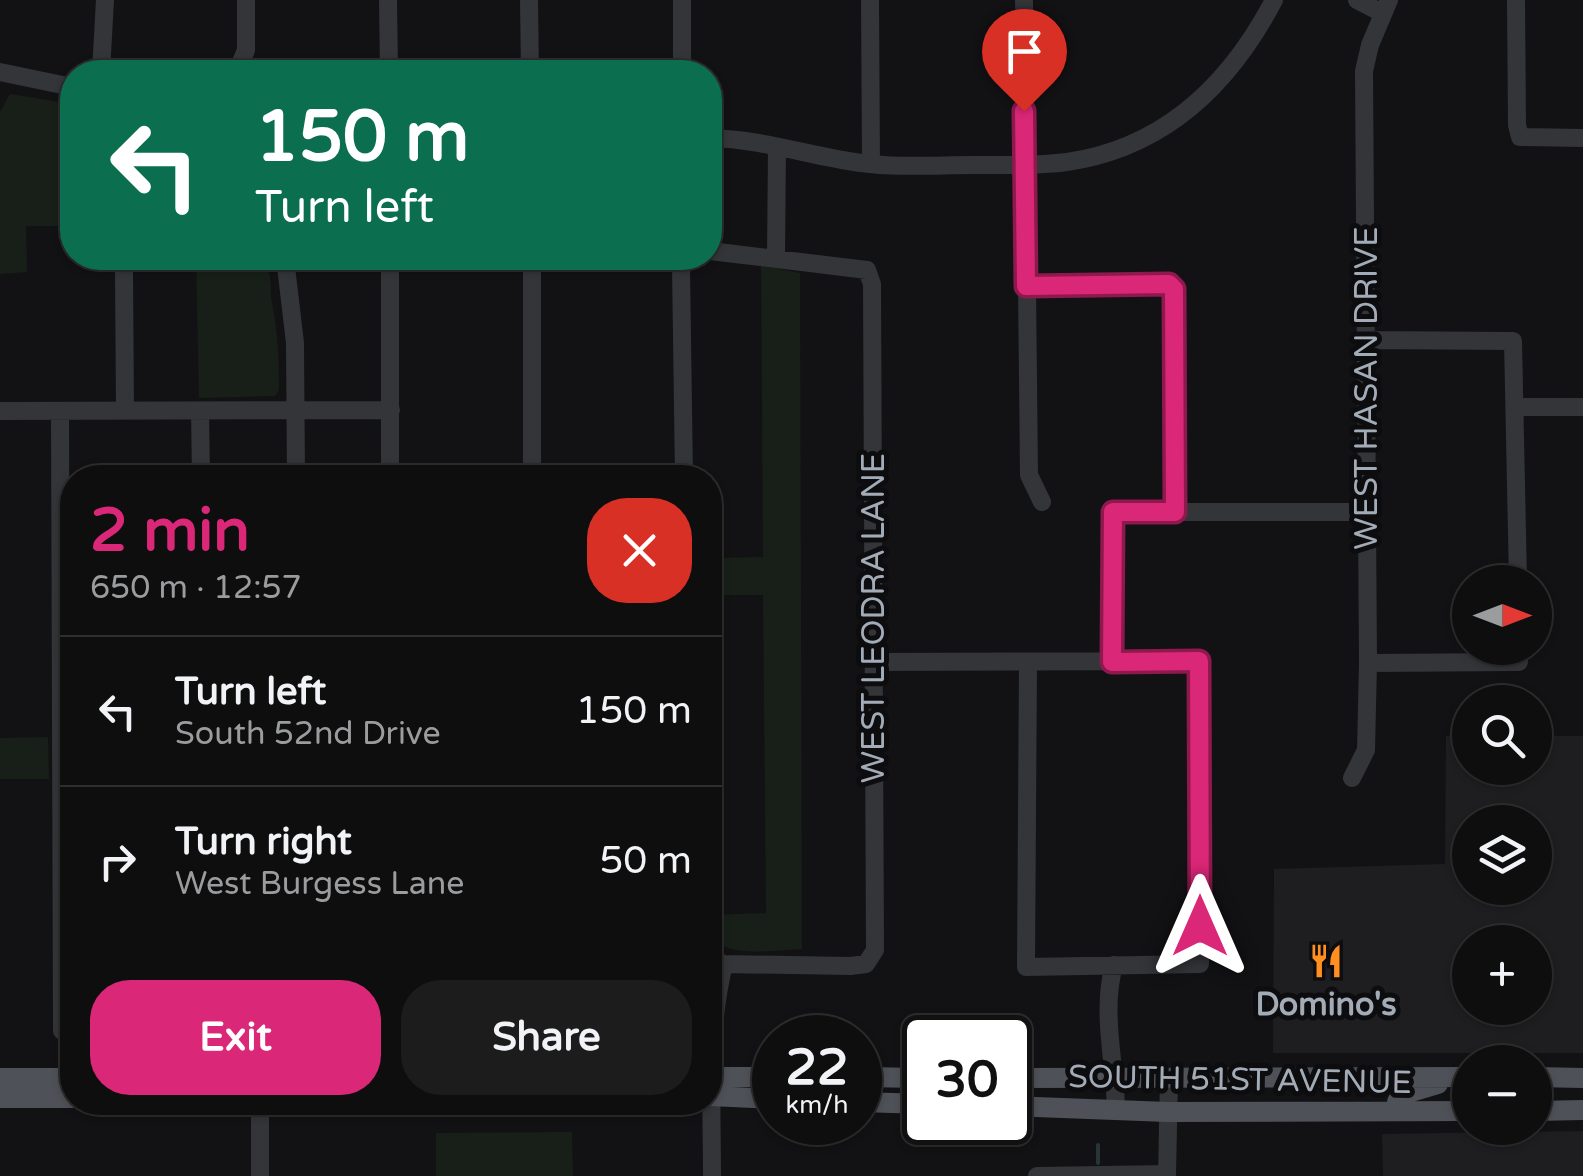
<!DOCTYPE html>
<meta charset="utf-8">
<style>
:root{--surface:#0e0e0f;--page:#1c1c1d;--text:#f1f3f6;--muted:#9b9c9e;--line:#2e2e2f;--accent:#db2777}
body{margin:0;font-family:"Varela Round",sans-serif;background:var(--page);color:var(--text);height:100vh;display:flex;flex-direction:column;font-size:38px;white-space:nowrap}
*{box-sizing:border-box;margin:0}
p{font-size:32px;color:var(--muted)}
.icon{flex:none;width:55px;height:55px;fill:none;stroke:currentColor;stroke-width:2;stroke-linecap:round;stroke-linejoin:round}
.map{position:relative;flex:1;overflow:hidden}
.side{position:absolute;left:60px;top:465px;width:662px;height:650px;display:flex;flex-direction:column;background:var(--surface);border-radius:40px;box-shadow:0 2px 8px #0004,0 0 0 2px var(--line)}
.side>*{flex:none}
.banner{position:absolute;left:60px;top:60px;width:662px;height:210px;border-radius:40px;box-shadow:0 2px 8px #0004,0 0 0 2px var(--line);background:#0b6e4f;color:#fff;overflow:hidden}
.needle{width:65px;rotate:90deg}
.fabs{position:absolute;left:1452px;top:565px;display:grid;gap:20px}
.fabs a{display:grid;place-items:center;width:100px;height:100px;border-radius:50%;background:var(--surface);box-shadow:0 2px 8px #0004,0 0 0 2px var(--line);font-size:50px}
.speed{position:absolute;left:752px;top:1015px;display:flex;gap:20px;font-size:50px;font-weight:700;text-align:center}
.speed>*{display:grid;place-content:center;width:130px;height:130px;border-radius:50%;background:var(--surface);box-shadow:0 2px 8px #0004,0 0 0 2px var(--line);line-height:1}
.speed small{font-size:25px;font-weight:400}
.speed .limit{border:5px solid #111;border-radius:15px;background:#fff;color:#111}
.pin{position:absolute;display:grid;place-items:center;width:85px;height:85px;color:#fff;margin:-102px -42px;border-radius:50% 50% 50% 0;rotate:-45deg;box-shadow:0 0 10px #0007}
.pin .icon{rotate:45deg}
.me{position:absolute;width:110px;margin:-55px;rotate:0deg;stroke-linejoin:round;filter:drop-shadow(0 0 8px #0008)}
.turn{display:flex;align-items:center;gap:35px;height:210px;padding:0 30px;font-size:45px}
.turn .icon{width:130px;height:130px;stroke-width:2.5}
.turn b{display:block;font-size:70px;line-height:85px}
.round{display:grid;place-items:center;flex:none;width:105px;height:105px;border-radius:40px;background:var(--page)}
.summary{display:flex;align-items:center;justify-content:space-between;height:170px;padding:0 30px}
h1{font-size:60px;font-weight:700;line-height:75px;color:var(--accent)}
.button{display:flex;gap:20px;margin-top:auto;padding:20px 30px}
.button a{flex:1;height:115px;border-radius:40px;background:var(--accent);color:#fff;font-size:40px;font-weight:700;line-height:115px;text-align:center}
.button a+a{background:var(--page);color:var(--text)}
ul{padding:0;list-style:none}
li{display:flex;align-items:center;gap:30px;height:150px;padding:0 30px;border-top:2px solid var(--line)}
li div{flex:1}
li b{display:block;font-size:38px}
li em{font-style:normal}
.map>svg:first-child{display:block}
.built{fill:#1e1e21;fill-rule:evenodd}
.green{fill:#181f18}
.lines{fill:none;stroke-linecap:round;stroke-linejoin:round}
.stream{stroke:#273438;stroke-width:4}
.minor{stroke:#333539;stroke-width:18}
.major{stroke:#4e5258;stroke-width:20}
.route-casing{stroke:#8e194d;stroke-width:25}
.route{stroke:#db2777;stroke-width:18}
.labels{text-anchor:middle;stroke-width:10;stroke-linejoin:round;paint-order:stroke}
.street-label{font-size:32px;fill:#a2abb6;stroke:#0d0d0f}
.poi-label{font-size:32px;font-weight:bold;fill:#a2abb6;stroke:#0d0d0f}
</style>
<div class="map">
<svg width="1583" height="1176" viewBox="0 0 1583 1176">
<rect width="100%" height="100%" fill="#121214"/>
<!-- built -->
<path class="built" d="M 1446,736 L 1470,736 L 1470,768 L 1535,768 L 1535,736 L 1583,736 L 1583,1053 L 1273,1053 L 1274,869 L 1445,864 ZM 1470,822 L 1535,822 L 1535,888 L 1470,888 ZM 1470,942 L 1535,942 L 1535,1008 L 1470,1008 Z
M 1583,1131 L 1583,1176 L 1383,1176 L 1382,1134 Z"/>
<!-- green -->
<path class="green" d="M 10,94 L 72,104 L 72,226 L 26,226 L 27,272 L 0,274 L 0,112 Z
M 196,258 L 262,258 C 274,277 269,283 272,303 C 278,334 279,358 279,390 L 275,396 L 199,398 Z
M 761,265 L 800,273 L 802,949 C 773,950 732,959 710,937 L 710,915 L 766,913 L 763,595 L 710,595 L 710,558 L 763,557 Z
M 48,737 L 49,779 L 0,779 L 0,738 Z
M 572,1132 L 573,1176 L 436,1176 L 436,1133 Z"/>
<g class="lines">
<!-- stream -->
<path class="stream" d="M 1098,1145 L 1098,1163"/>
<!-- minor -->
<path class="minor" d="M 388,0 L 389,72
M 529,0 L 530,72
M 682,0 L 682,72
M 870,0 L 871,164
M 1024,0 L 1029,475 L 1042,502
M 1357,0 L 1382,13
M 1516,0 L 1517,125 L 1520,137 L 1583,138
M 0,72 L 72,87
M 101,72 L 105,0
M 237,72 L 246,50 L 246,0
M 710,138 C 761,139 810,156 861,163 C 898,168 937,165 975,165 C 1005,165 1037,166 1067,162 C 1164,148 1230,84 1274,0
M 710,251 L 867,270 L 872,284 L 875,950 L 866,964 L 850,966 L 724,964 L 710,959
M 119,258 L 124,271 L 125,411
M 285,258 L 295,343 L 296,478
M 390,258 L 390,478
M 532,258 L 532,478
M 776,258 L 777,147
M 1026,286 L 1172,286 L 1175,512
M 1365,340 L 1513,341 L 1518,582
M 1517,407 L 1583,407
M 0,411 L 391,410
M 60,411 L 62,1031 L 72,1031
M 200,411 L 201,478
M 684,478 L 681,267 L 686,258
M 873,662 L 1199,661 L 1200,964 L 1026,967 L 1028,662
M 1112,662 L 1113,512 L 1368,512
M 1368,663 L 1519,662 L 1519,648
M 1352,778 L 1366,750 L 1368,663 L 1364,71 L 1370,45 L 1389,0
M 1114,965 C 1101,1012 1115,1062 1116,1109
M 260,1102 L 260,1176
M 712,1176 C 712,1105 707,1033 724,964
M 1037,1176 L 1167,1174
M 1167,1176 L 1169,1077"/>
<!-- major -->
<path class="major" d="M 710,1077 L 775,1077
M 860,1077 L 925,1078
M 1535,1077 L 1583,1078
M 0,1078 L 72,1078
M 1010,1078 L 1470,1077
M 710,1096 L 775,1099
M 0,1098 L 72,1098
M 860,1102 L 925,1104
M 1010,1106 L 1168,1112 L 1470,1111
M 1398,1111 L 1397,1102 L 1401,1095 L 1438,1084
M 1535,1111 L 1583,1110"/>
</g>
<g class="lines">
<!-- route casing -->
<g class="route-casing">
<path id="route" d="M 1024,111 L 1026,286 L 1169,284 L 1174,289 L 1175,512 L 1113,512 L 1112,662 L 1199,661 L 1200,926"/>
</g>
<!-- route -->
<use href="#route" class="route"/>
</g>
<!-- icons -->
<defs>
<g id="restaurant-bare" transform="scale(2.7)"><path d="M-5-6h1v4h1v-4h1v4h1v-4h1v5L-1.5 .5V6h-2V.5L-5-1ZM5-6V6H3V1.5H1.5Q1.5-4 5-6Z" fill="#ff901f" stroke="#0d0d0f" stroke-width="2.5" paint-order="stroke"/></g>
</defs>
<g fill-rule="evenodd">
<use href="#restaurant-bare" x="1326" y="961"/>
</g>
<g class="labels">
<!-- street labels -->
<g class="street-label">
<text transform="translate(1366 388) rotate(-90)" y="11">WEST HASAN DRIVE</text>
<text transform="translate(873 618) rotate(-90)" y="11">WEST LEODRA LANE</text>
<text transform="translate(1240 1079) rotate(1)" y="11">SOUTH 51ST AVENUE</text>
</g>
<!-- poi labels -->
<g class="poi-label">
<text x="1326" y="1015">Domino's</text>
</g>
</g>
</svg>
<div class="fabs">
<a><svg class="needle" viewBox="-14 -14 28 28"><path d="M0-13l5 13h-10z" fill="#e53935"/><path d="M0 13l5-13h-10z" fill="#9b9c9e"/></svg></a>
<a><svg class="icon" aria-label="search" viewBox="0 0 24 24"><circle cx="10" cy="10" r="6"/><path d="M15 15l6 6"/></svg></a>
<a><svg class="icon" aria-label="layers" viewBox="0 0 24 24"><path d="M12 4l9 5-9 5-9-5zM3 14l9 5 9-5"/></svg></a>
<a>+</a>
<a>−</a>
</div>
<div class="speed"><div>22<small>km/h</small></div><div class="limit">30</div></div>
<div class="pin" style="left:1024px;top:111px;background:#d93025"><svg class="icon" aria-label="arrive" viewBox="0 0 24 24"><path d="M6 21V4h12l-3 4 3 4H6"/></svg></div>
<svg class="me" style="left:1200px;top:926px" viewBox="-20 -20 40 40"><path d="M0-17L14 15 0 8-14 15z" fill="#db2777" stroke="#fff" stroke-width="4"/></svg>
<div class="banner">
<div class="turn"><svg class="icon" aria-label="left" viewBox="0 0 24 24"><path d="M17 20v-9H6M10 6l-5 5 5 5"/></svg><div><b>150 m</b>Turn left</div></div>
</div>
<section class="side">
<div class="summary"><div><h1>2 min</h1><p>650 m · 12:57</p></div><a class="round" style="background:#d93025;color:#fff"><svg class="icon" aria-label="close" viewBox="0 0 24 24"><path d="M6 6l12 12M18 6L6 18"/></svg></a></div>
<ul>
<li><svg class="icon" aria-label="left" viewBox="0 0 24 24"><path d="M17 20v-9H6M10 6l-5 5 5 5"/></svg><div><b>Turn left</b><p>South 52nd Drive</p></div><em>150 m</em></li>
<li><svg class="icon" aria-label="right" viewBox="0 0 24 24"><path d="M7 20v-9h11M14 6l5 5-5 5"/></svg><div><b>Turn right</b><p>West Burgess Lane</p></div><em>50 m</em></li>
</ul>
<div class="button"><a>Exit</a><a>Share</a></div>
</section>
</div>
